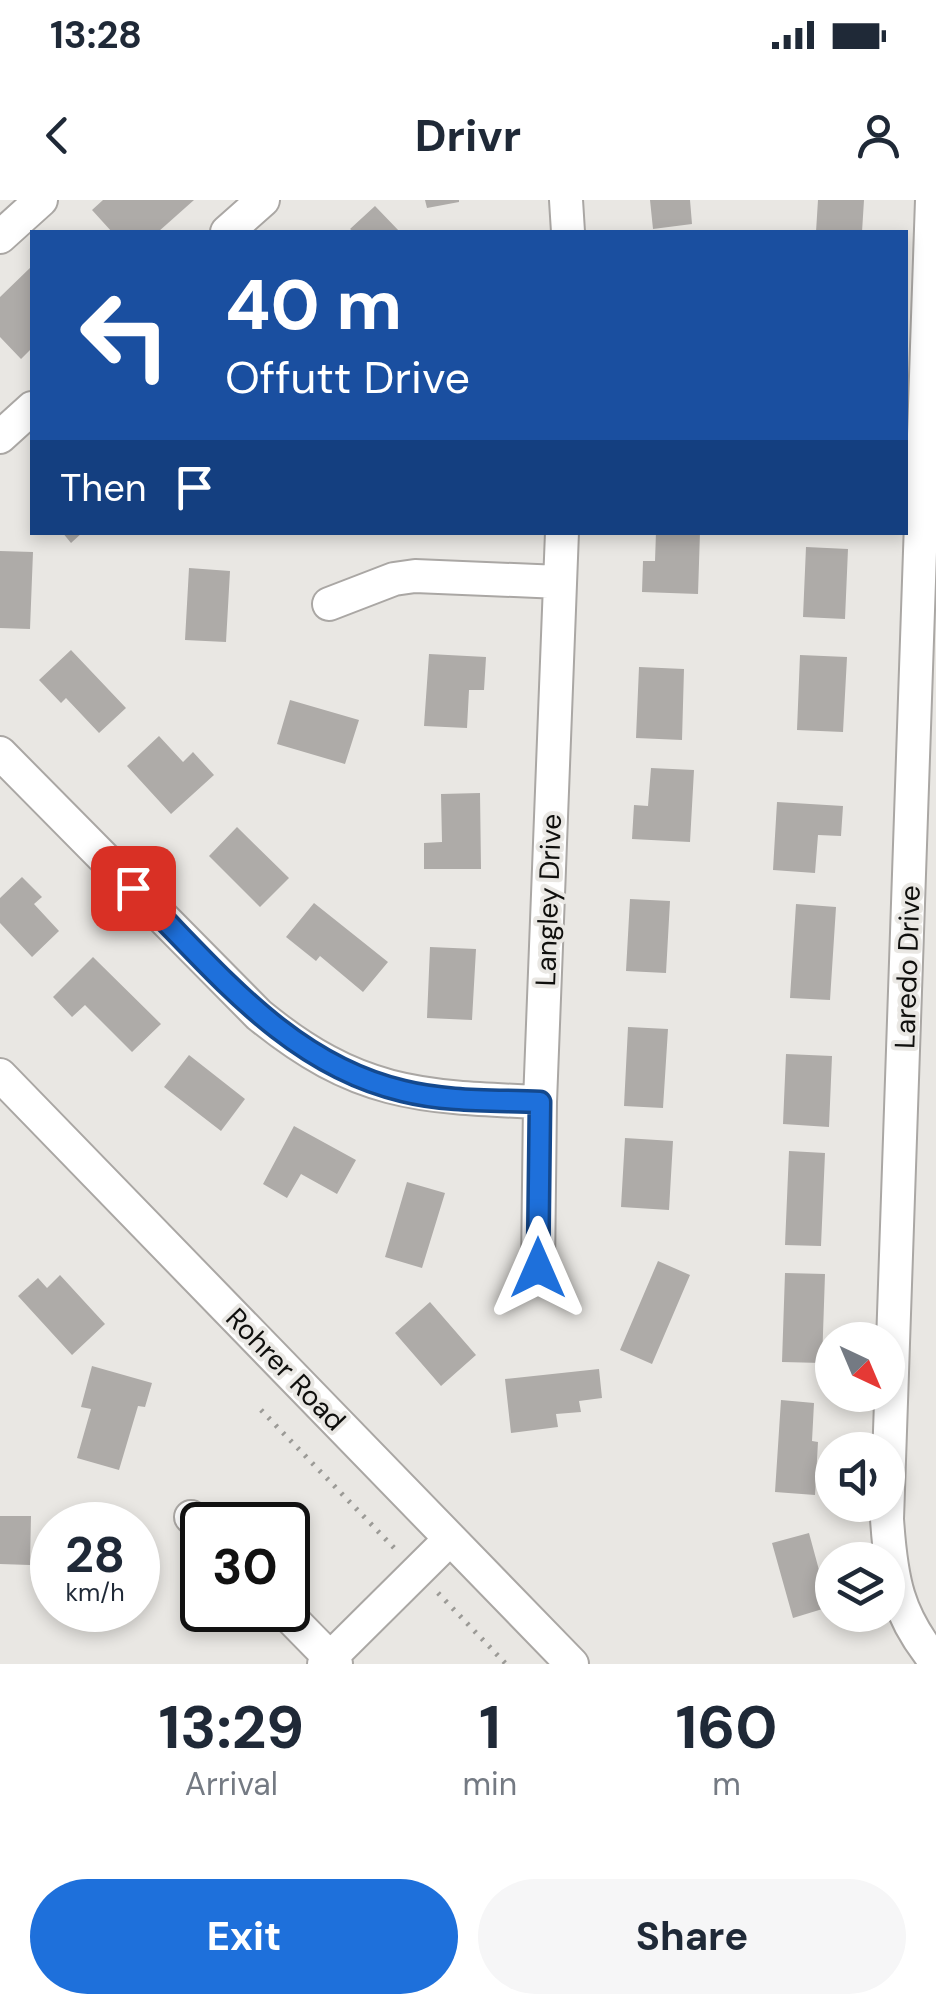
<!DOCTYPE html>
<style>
:root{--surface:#fff;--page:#f6f6f7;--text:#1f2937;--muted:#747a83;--accent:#1e70db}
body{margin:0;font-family:"DM Sans",sans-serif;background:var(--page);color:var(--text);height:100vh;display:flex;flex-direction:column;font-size:38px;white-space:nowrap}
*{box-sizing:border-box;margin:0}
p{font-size:32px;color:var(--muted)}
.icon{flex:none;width:55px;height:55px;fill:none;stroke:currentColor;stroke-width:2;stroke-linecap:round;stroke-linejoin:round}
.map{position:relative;height:1464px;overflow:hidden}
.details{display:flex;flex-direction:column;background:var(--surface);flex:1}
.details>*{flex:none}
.top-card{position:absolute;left:30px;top:30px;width:878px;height:305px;border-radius:0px;box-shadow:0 5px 15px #0003;background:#1a4fa0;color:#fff;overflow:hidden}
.needle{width:65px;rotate:136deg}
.controls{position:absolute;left:815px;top:1122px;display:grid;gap:20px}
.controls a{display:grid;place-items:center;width:90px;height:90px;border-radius:50%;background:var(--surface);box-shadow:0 5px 15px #0003;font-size:50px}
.speed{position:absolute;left:30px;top:1302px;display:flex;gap:20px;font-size:50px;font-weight:700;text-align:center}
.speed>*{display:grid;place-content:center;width:130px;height:130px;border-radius:50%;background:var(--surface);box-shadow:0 5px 15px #0003;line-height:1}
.speed small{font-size:25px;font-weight:400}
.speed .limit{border:5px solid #111;border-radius:15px;background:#fff;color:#111}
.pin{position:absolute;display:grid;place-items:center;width:85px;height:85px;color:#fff;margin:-42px;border-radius:20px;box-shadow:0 5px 15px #0006}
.me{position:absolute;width:110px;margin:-55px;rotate:0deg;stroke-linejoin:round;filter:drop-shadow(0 0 8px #0008)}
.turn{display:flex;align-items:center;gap:35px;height:210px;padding:0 30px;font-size:45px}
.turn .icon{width:130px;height:130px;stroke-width:2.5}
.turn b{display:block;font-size:70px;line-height:85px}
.then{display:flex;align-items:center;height:95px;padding:0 30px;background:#0003;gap:20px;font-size:38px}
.eta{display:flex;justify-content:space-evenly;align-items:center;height:170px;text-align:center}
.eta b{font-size:60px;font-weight:700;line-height:70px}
.cta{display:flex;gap:20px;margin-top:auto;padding:20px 30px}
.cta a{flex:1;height:115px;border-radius:60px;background:var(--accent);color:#fff;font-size:40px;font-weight:700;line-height:115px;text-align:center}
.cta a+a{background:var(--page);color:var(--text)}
.status{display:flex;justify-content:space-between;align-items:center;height:70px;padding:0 50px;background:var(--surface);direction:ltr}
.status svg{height:28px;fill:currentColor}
header{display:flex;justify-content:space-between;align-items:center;height:130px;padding:0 30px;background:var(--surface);font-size:45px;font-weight:700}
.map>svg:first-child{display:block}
.building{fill:#aeaba8}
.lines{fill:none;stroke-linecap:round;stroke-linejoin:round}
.minor-casing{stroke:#aaa7a4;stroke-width:36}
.path{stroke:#9b9a96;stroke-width:5;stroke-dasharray:2.5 8;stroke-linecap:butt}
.minor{stroke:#fff;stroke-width:32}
.route-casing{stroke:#14498e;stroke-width:25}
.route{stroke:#1e70db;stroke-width:18}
.labels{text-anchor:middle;stroke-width:8;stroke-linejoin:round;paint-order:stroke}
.street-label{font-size:28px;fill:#0f0f0d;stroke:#e9e7e3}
</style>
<div class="status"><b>13:28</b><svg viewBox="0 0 49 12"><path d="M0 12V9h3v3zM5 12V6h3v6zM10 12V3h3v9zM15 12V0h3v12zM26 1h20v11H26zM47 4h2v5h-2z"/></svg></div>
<header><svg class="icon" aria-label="back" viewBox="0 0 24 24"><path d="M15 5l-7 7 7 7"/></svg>Drivr<svg class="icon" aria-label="person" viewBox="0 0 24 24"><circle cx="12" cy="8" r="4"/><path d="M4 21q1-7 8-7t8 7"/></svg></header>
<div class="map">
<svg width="936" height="1464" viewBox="0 0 936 1464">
<rect width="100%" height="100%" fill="#e9e7e3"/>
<!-- building -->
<path class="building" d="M 103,0 L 194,0 L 158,32 L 112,32 L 92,10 Z
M 425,0 L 459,0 L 459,2 L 427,8 Z
M 650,0 L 690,0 L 692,24 L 653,29 Z
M 818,0 L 864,0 L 862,32 L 816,32 Z
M 375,6 L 400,32 L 354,32 L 350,29 Z
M 32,66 L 32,148 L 21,159 L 0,137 L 0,97 Z
M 62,332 L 83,332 L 71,343 Z
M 656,332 L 700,332 L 698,394 L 642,392 L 643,361 L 655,361 Z
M 806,347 L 848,349 L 845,419 L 803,417 Z
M 0,351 L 33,352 L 30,429 L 0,428 Z
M 189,368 L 230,371 L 226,442 L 185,440 Z
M 71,450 L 126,508 L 99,533 L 66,498 L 61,503 L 39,480 Z
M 429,454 L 486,457 L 484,490 L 469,490 L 467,528 L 424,526 Z
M 800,455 L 847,457 L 843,532 L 797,530 Z
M 639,467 L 684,469 L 682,540 L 636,538 Z
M 290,500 L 359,520 L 345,564 L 277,544 Z
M 159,536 L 183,562 L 193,552 L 214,575 L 171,614 L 127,566 Z
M 651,568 L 694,570 L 690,642 L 632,639 L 634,605 L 648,606 Z
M 480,593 L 481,669 L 424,669 L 424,643 L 442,642 L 441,594 Z
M 777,602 L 843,606 L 841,636 L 818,635 L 815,673 L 773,670 Z
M 237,627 L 289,678 L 260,707 L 209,656 Z
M 22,677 L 42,697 L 34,704 L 59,731 L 32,757 L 0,723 L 0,698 Z
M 630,699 L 670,701 L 666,773 L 626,771 Z
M 314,703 L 388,762 L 363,792 L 320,756 L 316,761 L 286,737 Z
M 796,704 L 836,707 L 830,800 L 790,798 Z
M 430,747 L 476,749 L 472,820 L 427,818 Z
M 93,757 L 161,824 L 132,852 L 85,805 L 72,817 L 53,797 Z
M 628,827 L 668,829 L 663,908 L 624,906 Z
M 786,854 L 832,856 L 829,927 L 783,924 Z
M 189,855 L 245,899 L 221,931 L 164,887 Z
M 294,926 L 356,960 L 337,994 L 301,974 L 287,998 L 263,984 Z
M 625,938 L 673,941 L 669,1010 L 621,1007 Z
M 789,951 L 825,953 L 821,1046 L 785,1045 Z
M 407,982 L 445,993 L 422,1068 L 385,1057 Z
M 658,1061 L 690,1075 L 652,1164 L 620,1150 Z
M 785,1073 L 825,1074 L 822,1163 L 782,1162 Z
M 60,1075 L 105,1124 L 72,1155 L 18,1096 L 38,1078 L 47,1088 Z
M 430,1102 L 476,1155 L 441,1186 L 395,1133 Z
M 92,1166 L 152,1183 L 145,1207 L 138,1206 L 119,1270 L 77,1258 L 91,1209 L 81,1207 Z
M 599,1169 L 602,1198 L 579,1201 L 581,1212 L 556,1214 L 558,1227 L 511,1233 L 505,1179 Z
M 781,1200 L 814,1203 L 812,1241 L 818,1242 L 815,1295 L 775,1292 Z
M 0,1316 L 31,1316 L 30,1365 L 0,1364 Z
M 809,1333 L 829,1407 L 793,1418 L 772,1343 Z"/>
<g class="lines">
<!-- minor casing -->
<g class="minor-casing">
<path id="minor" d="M 566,0 L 568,32
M 932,0 L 887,1319 C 891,1379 897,1415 936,1462
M 227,32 L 263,0
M 0,37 L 41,0
M 0,237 L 32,208
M 329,404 L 394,379 L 415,376 L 560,382
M 0,553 L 259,815 C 357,895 418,897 540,902
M 0,875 L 572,1464
M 538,1068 L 540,902 L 562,332
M 191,1317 L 202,1328
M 283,1410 L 336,1464
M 324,1464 L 450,1339"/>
</g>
<!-- path -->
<path class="path" d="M 261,1210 L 398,1352
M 438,1393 L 506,1464"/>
<!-- minor -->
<use href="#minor" class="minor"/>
</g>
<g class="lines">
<!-- route casing -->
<g class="route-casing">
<path id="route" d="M 133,688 C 214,768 287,864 403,891 C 447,902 495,900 540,902 L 538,1068"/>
</g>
<!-- route -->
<use href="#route" class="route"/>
</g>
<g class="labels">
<!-- street labels -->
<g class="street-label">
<text transform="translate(548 700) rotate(-88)" y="10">Langley Drive</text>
<text transform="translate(907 767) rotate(-88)" y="10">Laredo Drive</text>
<text transform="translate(286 1169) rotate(46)" y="10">Rohrer Road</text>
</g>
</g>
</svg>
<div class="controls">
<a><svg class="needle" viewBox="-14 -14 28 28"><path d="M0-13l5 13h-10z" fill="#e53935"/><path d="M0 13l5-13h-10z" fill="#747a83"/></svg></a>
<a><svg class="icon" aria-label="sound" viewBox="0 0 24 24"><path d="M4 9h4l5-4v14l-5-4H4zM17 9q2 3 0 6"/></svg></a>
<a><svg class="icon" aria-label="layers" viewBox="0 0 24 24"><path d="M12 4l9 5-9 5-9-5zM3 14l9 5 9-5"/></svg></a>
</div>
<div class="speed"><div>28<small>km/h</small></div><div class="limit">30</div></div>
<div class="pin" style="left:133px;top:688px;background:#d93025"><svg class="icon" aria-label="arrive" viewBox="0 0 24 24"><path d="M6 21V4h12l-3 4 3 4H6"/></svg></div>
<svg class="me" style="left:538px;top:1068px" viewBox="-20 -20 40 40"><path d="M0-17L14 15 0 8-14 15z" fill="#1e70db" stroke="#fff" stroke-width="4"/></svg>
<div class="top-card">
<div class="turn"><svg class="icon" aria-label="left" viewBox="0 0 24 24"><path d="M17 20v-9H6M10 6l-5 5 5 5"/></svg><div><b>40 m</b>Offutt Drive</div></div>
<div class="then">Then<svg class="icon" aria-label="arrive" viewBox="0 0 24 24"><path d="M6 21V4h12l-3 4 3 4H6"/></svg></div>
</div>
</div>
<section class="details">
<div class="eta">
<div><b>13:29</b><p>Arrival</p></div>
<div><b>1</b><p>min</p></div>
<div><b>160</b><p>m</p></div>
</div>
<div class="cta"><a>Exit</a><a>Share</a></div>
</section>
